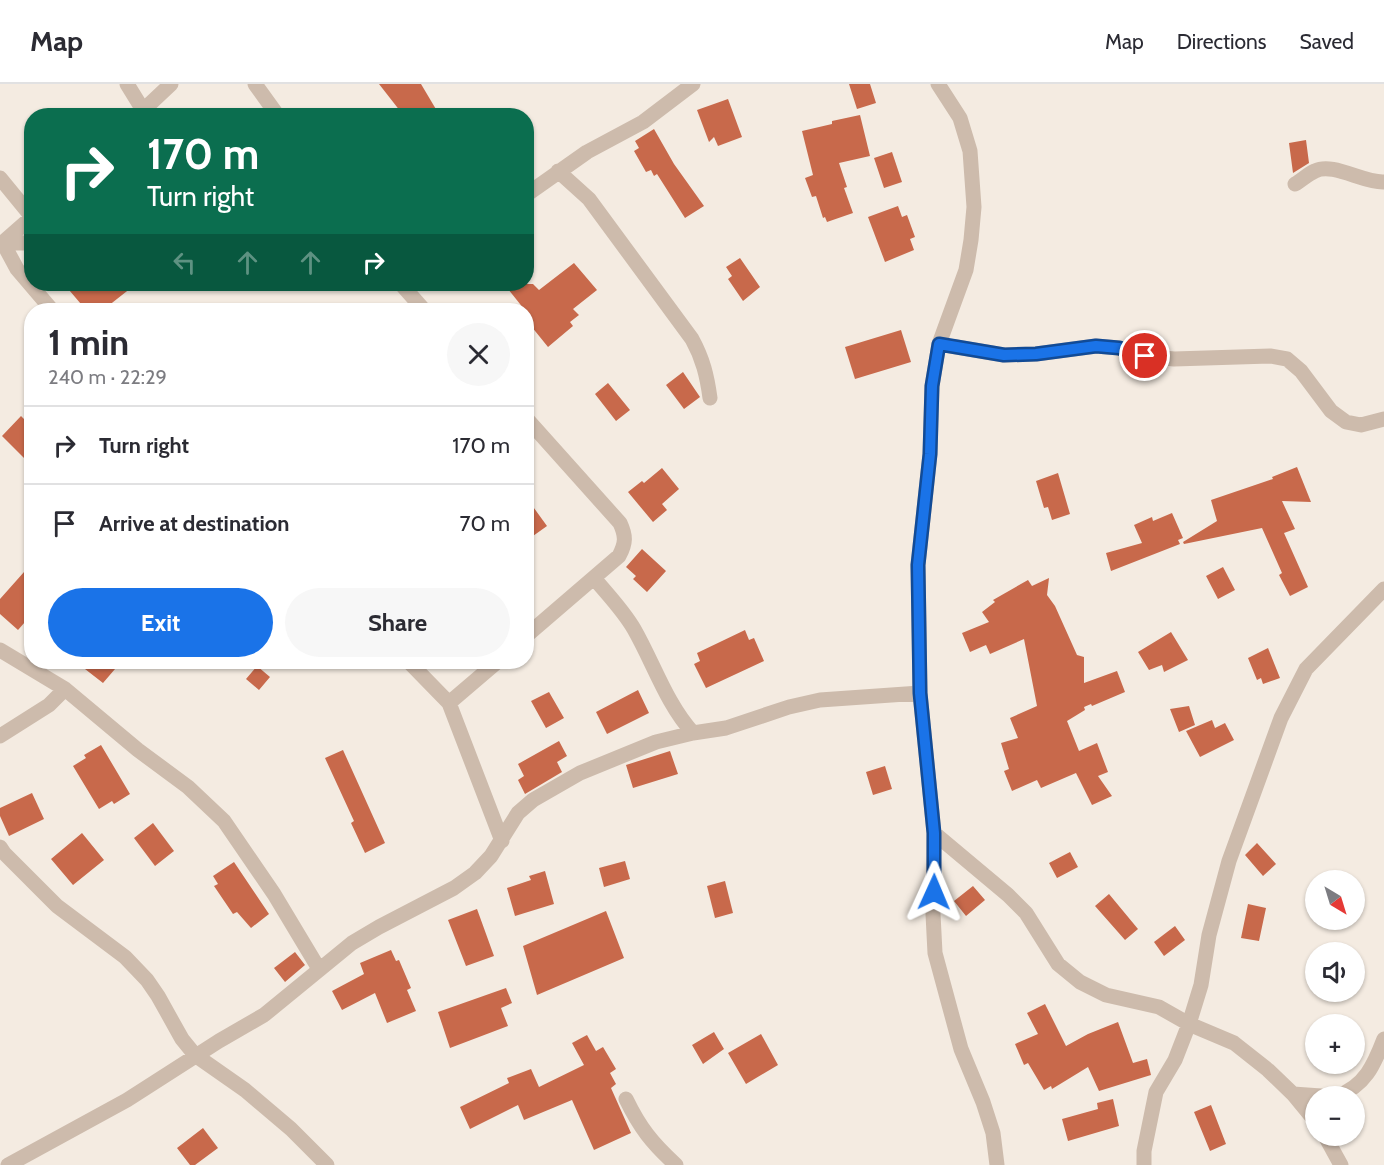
<!DOCTYPE html>
<meta charset="utf-8">
<style>
:root{--surface:#fff;--page:#f7f7f7;--text:#2b2b33;--muted:#7c7c81;--line:#e1e1e2;--accent:#1a73e8}
body{margin:0;font-family:Cabin,sans-serif;background:var(--page);color:var(--text);height:100vh;display:flex;flex-direction:column;font-size:22px;white-space:nowrap}
*{box-sizing:border-box;margin:0}
p{font-size:20px;color:var(--muted)}
.icon{flex:none;width:33px;height:33px;fill:none;stroke:currentColor;stroke-width:2;stroke-linecap:round;stroke-linejoin:round}
.map{position:relative;flex:1;overflow:hidden}
.side{position:absolute;left:24px;top:219px;width:510px;height:366px;display:flex;flex-direction:column;background:var(--surface);border-radius:24px;box-shadow:0 2px 4px #0004}
.side>*{flex:none}
.hud{position:absolute;left:24px;top:24px;width:510px;height:183px;border-radius:24px;box-shadow:0 2px 4px #0004;background:#0b6e4f;color:#fff;overflow:hidden}
.needle{width:39px;rotate:142deg}
.buttons{position:absolute;left:1305px;top:786px;display:grid;gap:12px}
.buttons a{display:grid;place-items:center;width:60px;height:60px;border-radius:50%;background:var(--surface);box-shadow:0 2px 4px #0004;font-size:30px}
.pin{position:absolute;display:grid;place-items:center;width:51px;height:51px;color:#fff;margin:-26px;border:3px solid #fff;border-radius:50%;box-shadow:0 2px 6px #0007}
.me{position:absolute;width:66px;margin:-33px;rotate:1deg;stroke-linejoin:round;filter:drop-shadow(0 0 4px #0008)}
.turn{display:flex;align-items:center;gap:21px;height:126px;padding:0 24px;font-size:27px}
.turn .icon{width:78px;height:78px;stroke-width:2.5}
.turn b{display:block;font-size:42px;line-height:51px}
.lanes{display:flex;align-items:center;height:57px;padding:0 24px;background:#0003;justify-content:center;gap:30px;direction:ltr}
.lanes .off{opacity:.35}
.round{display:grid;place-items:center;flex:none;width:63px;height:63px;border-radius:32px;background:var(--page)}
.summary{display:flex;align-items:center;justify-content:space-between;height:102px;padding:0 24px}
h1{font-size:36px;font-weight:700;line-height:45px}
.action{display:flex;gap:12px;margin-top:auto;padding:12px 24px}
.action a{flex:1;height:69px;border-radius:36px;background:var(--accent);color:#fff;font-size:24px;font-weight:700;line-height:69px;text-align:center}
.action a+a{background:var(--page);color:var(--text)}
ul{padding:0;list-style:none}
li{display:flex;align-items:center;gap:18px;height:78px;padding:0 24px;border-top:2px solid var(--line)}
li div{flex:1}
li b{display:block;font-size:22px}
li em{font-style:normal}
header{display:flex;align-items:center;gap:36px;box-sizing:border-box;height:84px;padding:0 30px;background:var(--surface);border-bottom:2px solid var(--line)}
header strong{font-size:28px}
nav{display:flex;gap:33px;margin-inline-start:auto;font-size:21px}
.map>svg:first-child{display:block}
.building{fill:#c8694b}
.lines{fill:none;stroke-linecap:round;stroke-linejoin:round}
.minor{stroke:#cdbbac;stroke-width:15}
.route-casing{stroke:#114b97;stroke-width:15}
.route{stroke:#1a73e8;stroke-width:10}
</style>
<header>
<strong>Map</strong>
<nav><a>Map</a><a>Directions</a><a>Saved</a></nav>
</header>
<div class="map">
<svg width="1384" height="1081" viewBox="0 0 1384 1081">
<rect width="100%" height="100%" fill="#f4ebe1"/>
<!-- building -->
<path class="building" d="M 379,0 L 421,0 L 440,32 L 404,32 Z
M 849,0 L 870,0 L 876,19 L 857,25 Z
M 728,15 L 742,53 L 718,62 L 714,53 L 709,58 L 697,26 Z
M 860,31 L 870,72 L 839,79 L 847,103 L 844,104 L 853,129 L 827,138 L 825,133 L 823,134 L 816,112 L 812,113 L 805,94 L 813,91 L 802,47 L 832,40 L 832,37 Z
M 654,45 L 674,80 L 704,122 L 685,134 L 657,90 L 654,92 L 651,86 L 646,88 L 634,67 L 639,64 L 635,57 Z
M 1306,56 L 1309,79 L 1293,89 L 1289,59 Z
M 892,68 L 902,98 L 884,104 L 874,74 Z
M 898,122 L 902,133 L 907,131 L 915,153 L 910,155 L 914,166 L 885,178 L 868,133 Z
M 740,174 L 760,203 L 743,217 L 728,195 L 732,192 L 726,183 Z
M 574,179 L 597,206 L 573,225 L 579,231 L 570,238 L 573,242 L 548,263 L 527,237 L 530,235 L 526,230 L 526,226 L 523,226 L 524,225 L 504,200 L 533,200 L 539,206 Z
M 64,200 L 136,200 L 103,226 L 86,226 Z
M 901,246 L 911,278 L 855,295 L 845,263 Z
M 683,288 L 700,313 L 684,325 L 666,301 Z
M 608,299 L 630,326 L 616,337 L 595,310 Z
M 21,332 L 32,343 L 32,382 L 2,352 Z
M 1297,383 L 1311,418 L 1282,417 L 1295,445 L 1284,449 L 1308,503 L 1290,512 L 1279,491 L 1282,489 L 1262,444 L 1184,460 L 1183,458 L 1217,437 L 1211,416 L 1273,395 L 1272,393 Z
M 662,384 L 679,405 L 662,420 L 667,426 L 653,438 L 628,408 L 642,397 L 644,399 Z
M 1058,389 L 1070,430 L 1052,436 L 1048,423 L 1044,424 L 1036,397 Z
M 526,413 L 547,442 L 526,457 Z
M 1172,429 L 1183,454 L 1178,456 L 1180,460 L 1111,487 L 1106,469 L 1142,459 L 1134,441 L 1152,433 L 1153,437 Z
M 642,465 L 666,487 L 647,508 L 633,495 L 636,492 L 626,483 Z
M 32,479 L 32,530 L 18,546 L 0,530 L 0,515 Z
M 1223,483 L 1235,506 L 1218,515 L 1206,492 Z
M 1049,494 L 1047,511 L 1055,522 L 1077,571 L 1084,573 L 1084,599 L 1117,587 L 1125,608 L 1092,622 L 1091,620 L 1084,623 L 1085,626 L 1067,637 L 1079,667 L 1097,659 L 1108,688 L 1098,692 L 1112,712 L 1092,721 L 1076,689 L 1041,704 L 1037,696 L 1012,707 L 1004,687 L 1009,685 L 1001,659 L 1018,654 L 1010,634 L 1037,622 L 1024,555 L 990,570 L 986,561 L 970,568 L 962,549 L 989,538 L 982,528 L 995,518 L 993,516 L 1028,496 L 1032,502 Z
M 745,546 L 749,556 L 754,554 L 764,577 L 706,604 L 694,580 L 700,577 L 697,569 Z
M 1171,548 L 1188,576 L 1164,588 L 1162,581 L 1149,586 L 1138,568 Z
M 1268,564 L 1280,594 L 1263,600 L 1261,594 L 1257,596 L 1248,574 Z
M 76,578 L 121,578 L 103,599 Z
M 257,582 L 270,593 L 259,606 L 246,595 Z
M 638,606 L 649,629 L 607,650 L 596,628 Z
M 549,608 L 564,634 L 546,644 L 531,617 Z
M 1189,622 L 1195,641 L 1179,648 L 1170,625 Z
M 1212,636 L 1215,644 L 1225,639 L 1234,656 L 1200,673 L 1186,647 Z
M 559,657 L 567,672 L 557,678 L 562,688 L 525,710 L 518,696 L 524,692 L 518,680 Z
M 101,661 L 130,710 L 114,720 L 112,717 L 99,725 L 73,682 L 86,674 L 84,671 Z
M 343,666 L 385,759 L 365,769 L 351,739 L 354,737 L 325,674 Z
M 670,667 L 678,690 L 633,704 L 626,681 Z
M 885,682 L 892,705 L 873,711 L 866,688 Z
M 32,709 L 44,735 L 9,752 L 0,732 L 0,724 Z
M 153,739 L 174,767 L 155,782 L 134,754 Z
M 82,749 L 104,776 L 73,801 L 51,775 Z
M 1257,759 L 1276,780 L 1263,792 L 1245,771 Z
M 1070,768 L 1078,783 L 1057,794 L 1049,779 Z
M 625,777 L 630,795 L 604,803 L 599,784 Z
M 234,778 L 269,830 L 251,844 L 237,828 L 233,830 L 214,802 L 218,800 L 213,792 Z
M 545,787 L 554,820 L 515,832 L 507,804 L 531,796 L 529,792 Z
M 725,797 L 733,829 L 715,834 L 707,802 Z
M 973,802 L 985,816 L 966,832 L 954,817 Z
M 1109,810 L 1138,845 L 1125,856 L 1095,822 Z
M 1248,820 L 1266,824 L 1259,857 L 1241,854 Z
M 477,825 L 494,872 L 466,882 L 448,836 Z
M 606,827 L 624,874 L 537,911 L 523,862 Z
M 1175,842 L 1185,856 L 1164,872 L 1154,858 Z
M 391,866 L 396,877 L 399,876 L 411,904 L 407,906 L 416,927 L 387,939 L 375,909 L 342,926 L 332,907 L 364,890 L 360,879 Z
M 295,868 L 305,881 L 285,898 L 274,884 Z
M 506,904 L 512,919 L 501,924 L 508,942 L 450,964 L 438,928 Z
M 1045,920 L 1066,962 L 1088,950 L 1118,938 L 1133,979 L 1147,975 L 1151,991 L 1099,1007 L 1088,983 L 1052,1005 L 1051,1002 L 1044,1006 L 1028,979 L 1024,981 L 1015,960 L 1038,950 L 1027,929 Z
M 714,948 L 724,965 L 703,980 L 692,961 Z
M 761,950 L 778,981 L 746,1000 L 728,969 Z
M 587,951 L 596,967 L 603,963 L 616,985 L 610,989 L 616,1000 L 611,1004 L 631,1049 L 594,1066 L 572,1016 L 524,1036 L 518,1021 L 470,1045 L 460,1023 L 509,999 L 507,994 L 531,985 L 539,1003 L 584,981 L 572,959 Z
M 1113,1015 L 1119,1042 L 1068,1057 L 1062,1035 L 1098,1025 L 1097,1019 Z
M 1211,1021 L 1226,1060 L 1210,1067 L 1194,1028 Z
M 203,1044 L 218,1064 L 195,1081 L 190,1081 L 177,1064 Z"/>
<g class="lines">
<!-- minor -->
<path class="minor" d="M 127,0 L 143,26
M 255,0 L 278,32
M 938,0 L 960,34 L 970,67 L 974,123 L 971,156 L 966,186 L 939,260 L 932,302 L 930,370 L 918,481 L 920,609 L 934,749 L 933,830 L 935,869 L 961,965 L 983,1018 L 993,1049 L 997,1081
M 137,32 L 171,0
M 558,87 L 589,115 L 692,255 C 703,275 707,292 710,314
M 0,94 L 32,133
M 1295,100 C 1302,96 1308,90 1315,87 C 1333,78 1363,99 1384,98
M 526,111 L 587,68 L 643,38 L 693,0
M 32,159 L 3,159 L 17,185 L 52,226
M 0,161 L 32,133
M 401,200 L 424,226
M 939,260 L 1004,271 L 1036,270 L 1096,262 L 1119,264 L 1145,272 L 1174,275 L 1270,272 L 1287,275 L 1301,287 L 1331,327 L 1346,338 L 1361,341 L 1384,335
M 526,334 L 620,439 C 626,452 626,459 619,472 L 526,552
M 594,494 C 608,511 623,526 634,545 C 654,580 666,619 693,649
M 0,566 L 65,605 L 138,666 L 188,703 L 224,737 L 274,810 L 319,885
M 409,578 L 449,619 L 502,757
M 449,619 L 497,578
M 0,652 L 49,621 L 65,605
M 934,749 L 1008,811 L 1026,829 L 1058,880 L 1080,898 L 1106,911 L 1159,923 L 1189,940 L 1234,959 L 1268,986 L 1293,1010 L 1316,1038
M 0,763 L 4,769 L 57,822 L 125,873 L 147,896 L 158,912 L 182,955 L 195,971 L 245,1006 L 291,1045 L 327,1081
M 1293,1010 L 1321,1012
M 1337,1012 C 1365,1002 1374,981 1384,955
M 626,1015 C 640,1044 652,1059 676,1081
M 1325,1052 L 1341,1081
M 8,1081 L 127,1016 L 219,957 L 264,931 L 352,859 L 379,843 L 454,804 L 475,789 L 491,772 L 518,729 L 533,716 L 580,689 L 656,658 L 693,649 L 726,644 L 789,623 L 820,616 L 920,609
M 1144,1081 L 1144,1067 L 1156,1008 L 1175,976 L 1189,940 L 1201,901 L 1209,851 L 1229,777 L 1281,634 L 1306,585 L 1384,505"/>
</g>
<g class="lines">
<!-- route casing -->
<g class="route-casing">
<path id="route" d="M 934,808 L 934,749 L 920,609 L 918,481 L 930,370 L 932,302 L 939,260 L 1004,271 L 1036,270 L 1096,262 L 1119,264 L 1145,272"/>
</g>
<!-- route -->
<use href="#route" class="route"/>
</g>
</svg>
<div class="buttons">
<a><svg class="needle" viewBox="-14 -14 28 28"><path d="M0-13l5 13h-10z" fill="#e53935"/><path d="M0 13l5-13h-10z" fill="#7c7c81"/></svg></a>
<a><svg class="icon" aria-label="sound" viewBox="0 0 24 24"><path d="M4 9h4l5-4v14l-5-4H4zM17 9q2 3 0 6"/></svg></a>
<a>+</a>
<a>−</a>
</div>
<div class="pin" style="left:1145px;top:272px;background:#d93025"><svg class="icon" aria-label="arrive" viewBox="0 0 24 24"><path d="M6 21V4h12l-3 4 3 4H6"/></svg></div>
<svg class="me" style="left:934px;top:808px" viewBox="-20 -20 40 40"><path d="M0-17L14 15 0 8-14 15z" fill="#1a73e8" stroke="#fff" stroke-width="4"/></svg>
<div class="hud">
<div class="turn"><svg class="icon" aria-label="right" viewBox="0 0 24 24"><path d="M7 20v-9h11M14 6l5 5-5 5"/></svg><div><b>170 m</b>Turn right</div></div>
<div class="lanes"><svg class="icon off" aria-label="left" viewBox="0 0 24 24"><path d="M17 20v-9H6M10 6l-5 5 5 5"/></svg><svg class="icon off" aria-label="ahead" viewBox="0 0 24 24"><path d="M12 20V5M6 11l6-6 6 6"/></svg><svg class="icon off" aria-label="ahead" viewBox="0 0 24 24"><path d="M12 20V5M6 11l6-6 6 6"/></svg><svg class="icon" aria-label="right" viewBox="0 0 24 24"><path d="M7 20v-9h11M14 6l5 5-5 5"/></svg></div>
</div>
<section class="side">
<div class="summary"><div><h1>1 min</h1><p>240 m · 22:29</p></div><a class="round"><svg class="icon" aria-label="close" viewBox="0 0 24 24"><path d="M6 6l12 12M18 6L6 18"/></svg></a></div>
<ul>
<li><svg class="icon" aria-label="right" viewBox="0 0 24 24"><path d="M7 20v-9h11M14 6l5 5-5 5"/></svg><div><b>Turn right</b></div><em>170 m</em></li>
<li><svg class="icon" aria-label="arrive" viewBox="0 0 24 24"><path d="M6 21V4h12l-3 4 3 4H6"/></svg><div><b>Arrive at destination</b></div><em>70 m</em></li>
</ul>
<div class="action"><a>Exit</a><a>Share</a></div>
</section>
</div>
